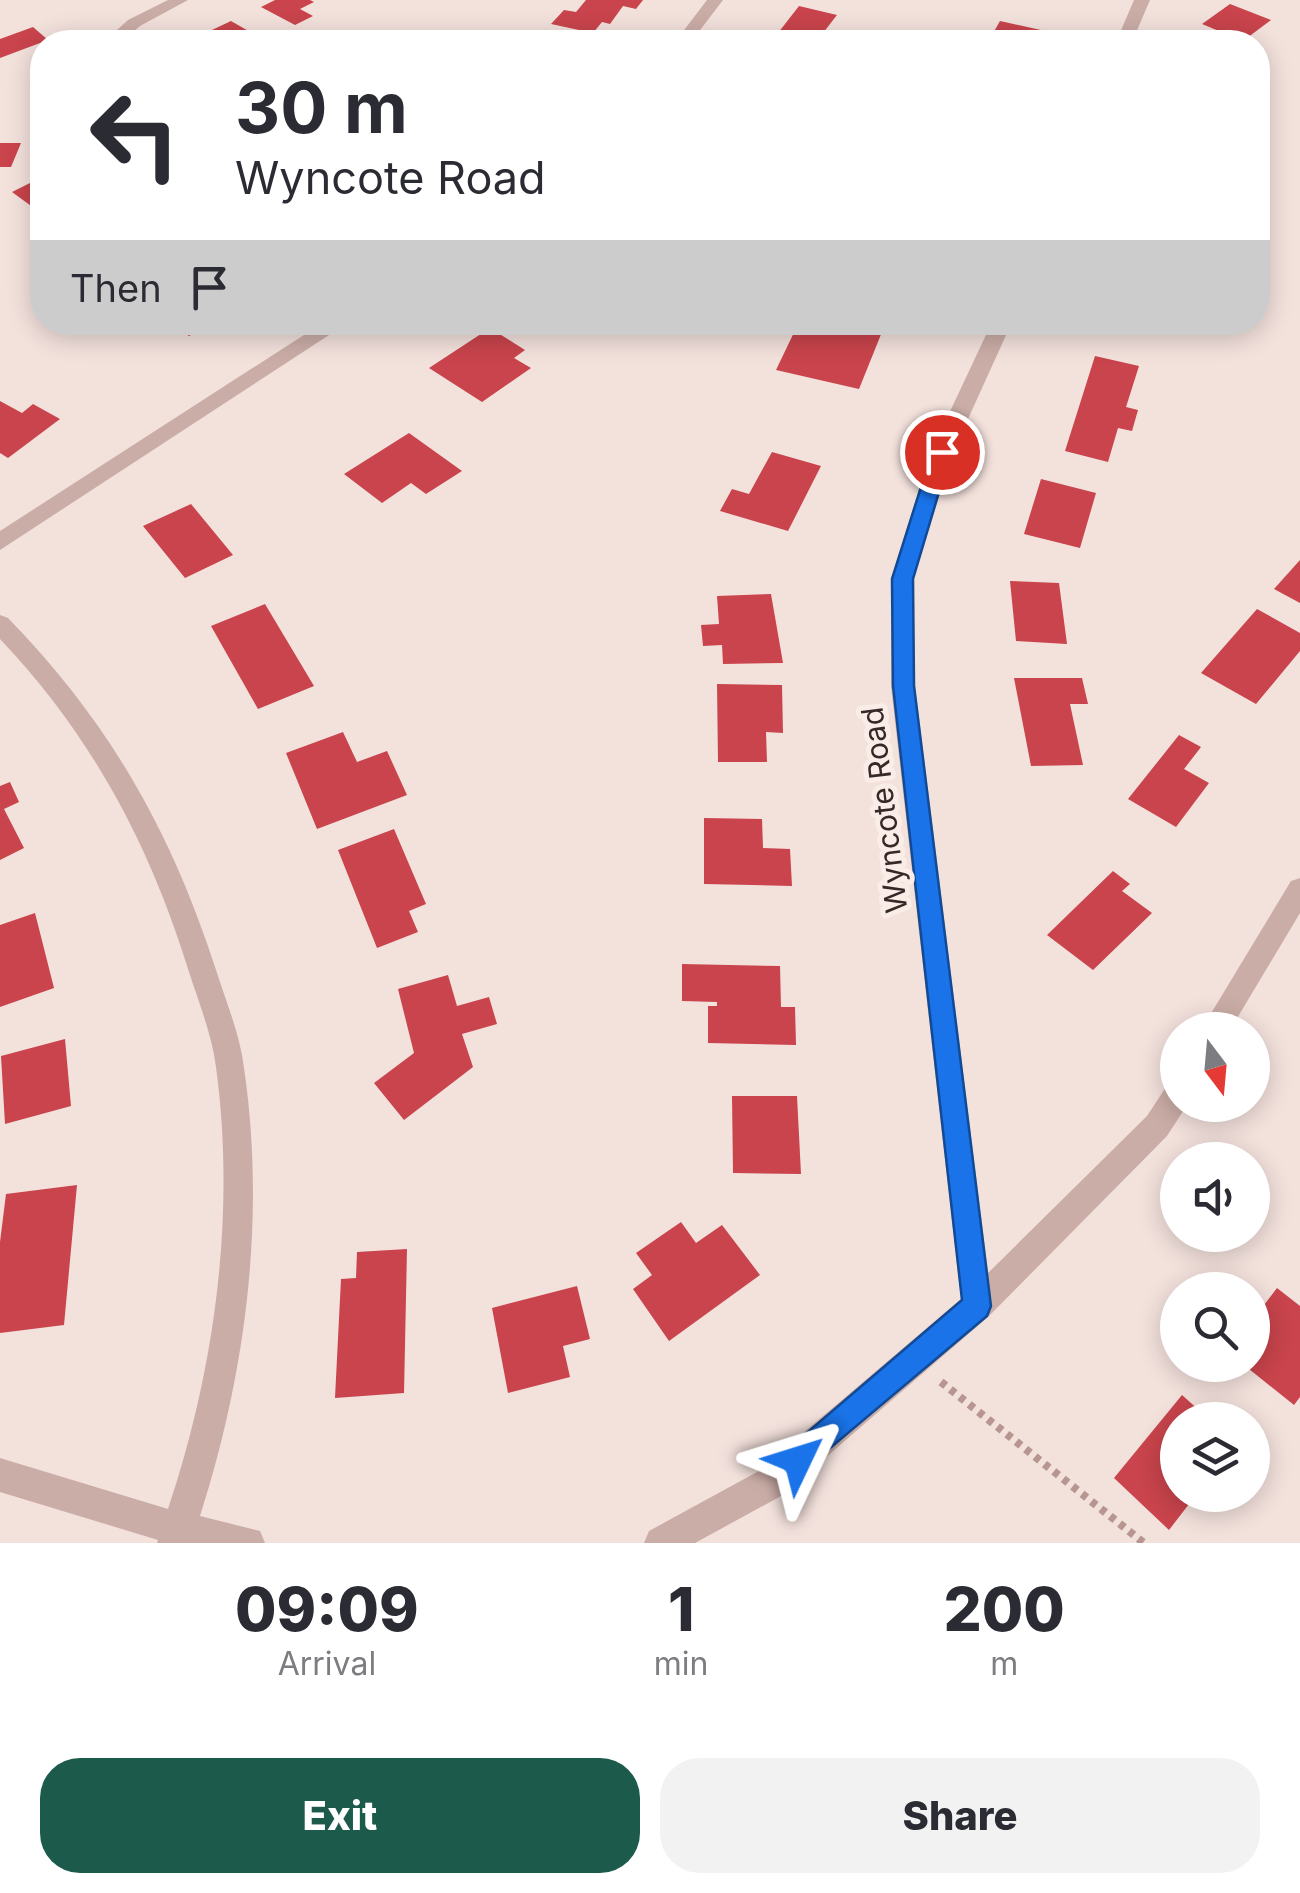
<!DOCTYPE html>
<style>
:root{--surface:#fff;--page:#f2f2f3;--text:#2b2b33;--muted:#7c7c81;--accent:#1c5a4c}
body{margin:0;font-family:Inter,sans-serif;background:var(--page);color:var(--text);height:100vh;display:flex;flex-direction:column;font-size:38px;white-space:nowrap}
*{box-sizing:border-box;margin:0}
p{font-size:32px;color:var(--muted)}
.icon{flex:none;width:55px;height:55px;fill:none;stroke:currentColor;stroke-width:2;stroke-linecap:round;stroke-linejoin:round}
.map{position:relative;height:1543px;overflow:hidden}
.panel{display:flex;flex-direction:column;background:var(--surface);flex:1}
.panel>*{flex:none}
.top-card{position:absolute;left:30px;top:30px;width:1240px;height:305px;border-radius:40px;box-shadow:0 5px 25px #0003;background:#fff;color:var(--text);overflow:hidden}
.needle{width:65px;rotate:164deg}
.controls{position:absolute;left:1160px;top:1012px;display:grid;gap:20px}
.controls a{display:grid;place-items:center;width:110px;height:110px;border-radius:50%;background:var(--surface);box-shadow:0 5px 25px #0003;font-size:50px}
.pin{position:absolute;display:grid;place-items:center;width:85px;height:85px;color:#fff;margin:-42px;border:5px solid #fff;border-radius:50%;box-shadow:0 2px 10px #0007}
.me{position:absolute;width:110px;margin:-55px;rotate:49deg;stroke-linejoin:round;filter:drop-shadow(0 0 8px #0008)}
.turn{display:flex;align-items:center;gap:35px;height:210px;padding:0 40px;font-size:45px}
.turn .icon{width:130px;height:130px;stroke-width:2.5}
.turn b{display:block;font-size:70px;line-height:85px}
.then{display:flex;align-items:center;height:95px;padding:0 40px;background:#0003;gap:20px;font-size:38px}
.eta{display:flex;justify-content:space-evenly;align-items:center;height:170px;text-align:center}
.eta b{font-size:60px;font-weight:800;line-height:70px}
.primary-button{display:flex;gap:20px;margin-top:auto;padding:20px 40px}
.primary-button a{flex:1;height:115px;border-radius:40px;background:var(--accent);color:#fff;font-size:40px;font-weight:800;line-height:115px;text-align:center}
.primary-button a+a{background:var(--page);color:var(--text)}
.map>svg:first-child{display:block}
.building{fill:#c9444c}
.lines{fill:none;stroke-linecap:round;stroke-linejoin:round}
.path{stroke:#b79691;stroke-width:8;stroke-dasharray:6 6;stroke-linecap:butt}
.street{fill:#cbada7;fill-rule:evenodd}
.route{fill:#1a73e8;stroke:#114b97;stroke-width:2.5}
.labels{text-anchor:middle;stroke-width:10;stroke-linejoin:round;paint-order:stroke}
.street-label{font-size:30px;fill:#372828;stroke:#faede8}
</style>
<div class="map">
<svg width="1300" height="1543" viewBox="0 0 1300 1543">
<rect width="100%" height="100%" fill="#f3e1dc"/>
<!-- building -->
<path class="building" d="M 275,0 L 310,0 L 314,2 L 300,9 L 313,16 L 295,25 L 261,7 Z
M 586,0 L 643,0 L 636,9 L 623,6 L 610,24 L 602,22 L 593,33 L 551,24 L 564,10 L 576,12 Z
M 1230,4 L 1271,20 L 1243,41 L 1202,24 Z
M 799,6 L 837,15 L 816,42 L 778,33 Z
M 231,21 L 252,33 L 238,40 L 242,42 L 202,42 L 195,38 Z
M 1000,21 L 1041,30 L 1035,42 L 988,42 Z
M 33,27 L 48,40 L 0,58 L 0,39 Z
M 0,143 L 21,143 L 11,167 L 0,167 Z
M 42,177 L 42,208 L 38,211 L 12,192 Z
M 170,322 L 231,322 L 218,330 L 210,324 L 189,336 Z
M 799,322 L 838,329 L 841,322 L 886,322 L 859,389 L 776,370 Z
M 490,328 L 525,350 L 514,358 L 531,368 L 482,402 L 429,368 Z
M 1095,356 L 1139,366 L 1126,407 L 1138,410 L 1132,431 L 1118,428 L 1108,462 L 1065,451 Z
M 0,401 L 22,413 L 33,404 L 60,419 L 8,458 L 0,453 Z
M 409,433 L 462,471 L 426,494 L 411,483 L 382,503 L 344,474 Z
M 772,452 L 821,466 L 788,531 L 720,511 L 732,489 L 749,494 Z
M 1041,479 L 1096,493 L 1080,548 L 1024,534 Z
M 191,504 L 233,555 L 185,578 L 143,526 Z
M 1300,560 L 1300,603 L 1274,589 Z
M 1010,581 L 1059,583 L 1067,644 L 1016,641 Z
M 771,594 L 783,663 L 723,664 L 722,645 L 703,646 L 701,625 L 719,624 L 717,596 Z
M 265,604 L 314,686 L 258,709 L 211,626 Z
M 1257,609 L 1300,633 L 1300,651 L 1256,704 L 1201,673 Z
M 1014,678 L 1082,678 L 1088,704 L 1070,704 L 1083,765 L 1031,766 Z
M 717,684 L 782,685 L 783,733 L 766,732 L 767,762 L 718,762 Z
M 343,732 L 357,762 L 387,751 L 407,795 L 317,829 L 286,753 Z
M 1179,735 L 1201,747 L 1184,769 L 1209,783 L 1176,827 L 1128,799 Z
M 10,782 L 19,802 L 4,809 L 24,848 L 0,860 L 0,786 Z
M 704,818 L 762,819 L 763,848 L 790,849 L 792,886 L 704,884 Z
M 394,829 L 426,904 L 409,911 L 418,932 L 377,948 L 338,850 Z
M 1113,871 L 1130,884 L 1122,891 L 1152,913 L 1093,970 L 1047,935 Z
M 35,913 L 54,988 L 0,1007 L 0,925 Z
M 682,964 L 780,966 L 781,1007 L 795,1007 L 796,1045 L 708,1043 L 708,1006 L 717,1006 L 717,1002 L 682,1001 Z
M 448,975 L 457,1006 L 489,997 L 497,1024 L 462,1034 L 473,1067 L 404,1120 L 374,1083 L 414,1053 L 398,989 Z
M 65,1039 L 71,1106 L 5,1124 L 1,1056 Z
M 732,1096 L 797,1096 L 801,1174 L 733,1173 Z
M 77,1185 L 64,1325 L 0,1333 L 0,1242 L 6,1194 Z
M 681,1222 L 696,1243 L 722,1225 L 760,1275 L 669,1341 L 633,1289 L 652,1275 L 636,1253 Z
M 407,1249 L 404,1393 L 335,1398 L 341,1279 L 356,1278 L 357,1252 Z
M 577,1286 L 590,1339 L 563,1346 L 570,1377 L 508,1393 L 492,1308 Z
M 1277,1288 L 1300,1306 L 1300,1397 L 1294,1405 L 1244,1365 L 1252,1365 L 1252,1321 Z
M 1182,1395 L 1210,1420 L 1178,1420 L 1178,1495 L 1196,1495 L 1169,1530 L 1114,1478 Z"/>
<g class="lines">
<!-- path -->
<path class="path" d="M 941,1382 L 1144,1543"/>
<!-- street -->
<path class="street" d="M 168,0 L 188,0 L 140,26 L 121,42 L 104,42 L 128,20 Z
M 707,0 L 723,0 L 691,42 L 675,42 Z
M 1134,0 L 1150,0 L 1132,42 L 1116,42 Z
M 324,322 L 349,322 L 0,550 L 0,531 Z
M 992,322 L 1012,322 L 953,452 L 913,579 L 915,686 L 988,1273 L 1147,1116 L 1168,1084 L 1178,1080 L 1178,1105 L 1187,1105 L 1167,1136 L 988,1317 L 781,1496 L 695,1543 L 644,1543 L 649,1531 L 757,1472 L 961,1299 L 891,686 L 891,579 L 931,452 Z
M 0,615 L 8,618 C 111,724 172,833 217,973 C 227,1004 240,1035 244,1068 C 266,1217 246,1373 200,1516 L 260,1531 L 265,1543 L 157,1543 L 158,1540 L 0,1492 L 0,1458 L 168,1509 C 215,1369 236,1214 216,1067 C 212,1035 199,1003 189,972 C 150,845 92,736 0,639 Z
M 1300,878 L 1300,913 L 1230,1030 L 1201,1030 L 1291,881 Z"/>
</g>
<!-- route -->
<path class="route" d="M 942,446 L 951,452 L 913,579 L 914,686 L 991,1306 L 987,1316 L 798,1475 L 788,1470 L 783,1460 L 788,1449 L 962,1300 L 893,686 L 892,579 L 932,452 Z"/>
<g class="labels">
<!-- street labels -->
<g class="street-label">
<text transform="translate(885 810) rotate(-97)" y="10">Wyncote Road</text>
</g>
</g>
</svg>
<div class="controls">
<a><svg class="needle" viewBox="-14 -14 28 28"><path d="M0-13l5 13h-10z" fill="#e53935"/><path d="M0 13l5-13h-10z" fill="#7c7c81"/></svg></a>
<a><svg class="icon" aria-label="sound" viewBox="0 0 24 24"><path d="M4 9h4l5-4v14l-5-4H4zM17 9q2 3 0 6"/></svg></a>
<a><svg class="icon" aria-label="search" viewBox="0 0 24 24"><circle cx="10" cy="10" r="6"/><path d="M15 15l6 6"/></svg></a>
<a><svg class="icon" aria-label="layers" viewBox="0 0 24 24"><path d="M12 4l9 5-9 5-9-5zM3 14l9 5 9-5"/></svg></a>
</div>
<div class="pin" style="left:942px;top:452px;background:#d93025"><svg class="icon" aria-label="arrive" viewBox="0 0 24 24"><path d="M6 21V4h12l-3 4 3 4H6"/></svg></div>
<svg class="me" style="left:798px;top:1460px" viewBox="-20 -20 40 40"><path d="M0-17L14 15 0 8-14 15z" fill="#1a73e8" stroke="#fff" stroke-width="4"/></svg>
<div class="top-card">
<div class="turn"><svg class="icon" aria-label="left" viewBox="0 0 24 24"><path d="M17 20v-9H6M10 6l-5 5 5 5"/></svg><div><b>30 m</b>Wyncote Road</div></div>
<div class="then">Then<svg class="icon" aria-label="arrive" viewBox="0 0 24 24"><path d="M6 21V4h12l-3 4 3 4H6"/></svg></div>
</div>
</div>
<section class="panel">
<div class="eta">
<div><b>09:09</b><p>Arrival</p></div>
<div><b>1</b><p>min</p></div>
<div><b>200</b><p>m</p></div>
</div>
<div class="primary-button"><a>Exit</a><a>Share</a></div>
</section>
